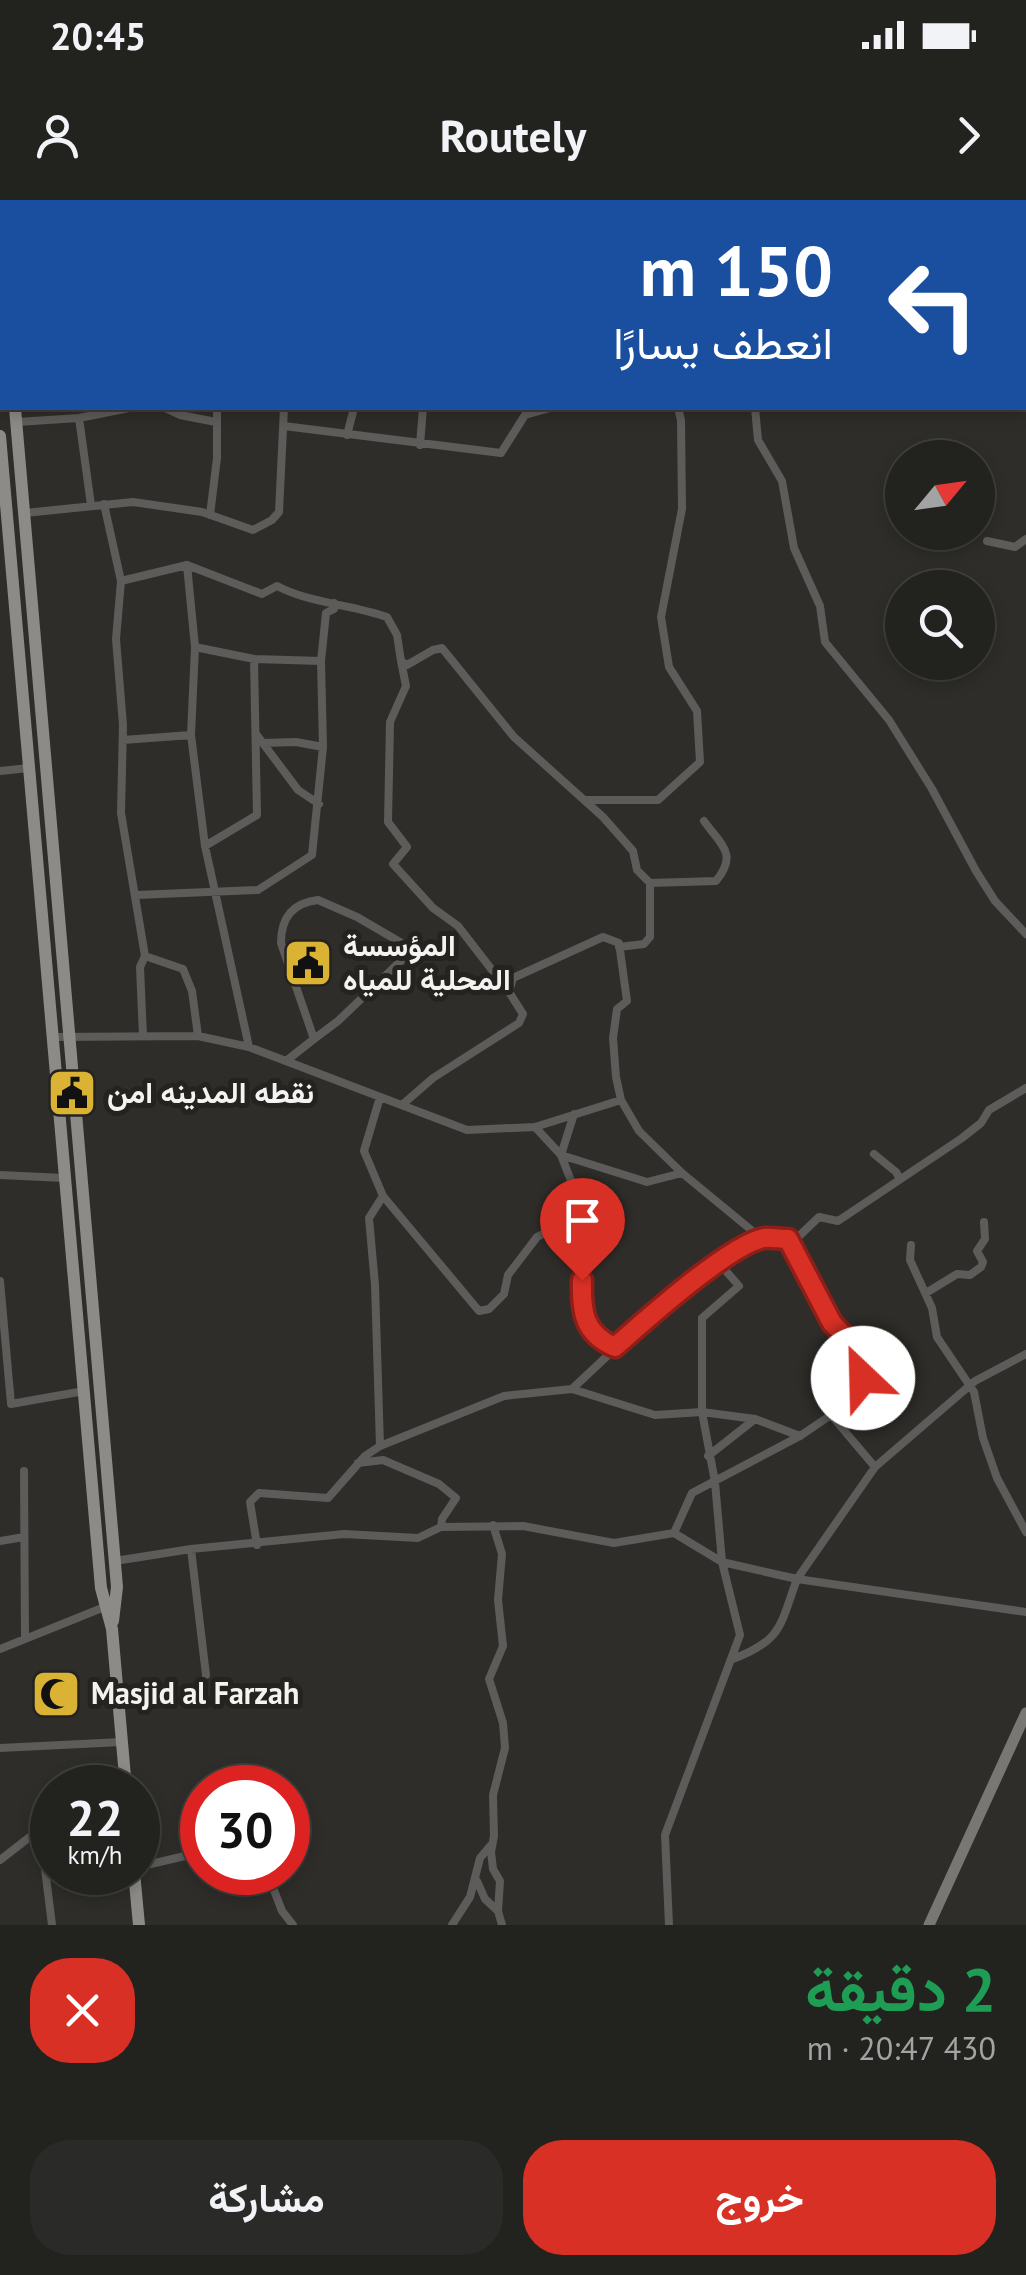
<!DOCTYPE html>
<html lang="ar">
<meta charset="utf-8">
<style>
:root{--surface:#22221f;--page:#2a2a28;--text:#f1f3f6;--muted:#a2a4a4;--line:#3f3f3d;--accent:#d93025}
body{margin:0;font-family:"PT Sans",Vazirmatn,sans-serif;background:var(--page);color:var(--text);direction:rtl;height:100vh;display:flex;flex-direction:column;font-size:38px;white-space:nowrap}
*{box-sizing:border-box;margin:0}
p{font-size:32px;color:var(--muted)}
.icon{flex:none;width:55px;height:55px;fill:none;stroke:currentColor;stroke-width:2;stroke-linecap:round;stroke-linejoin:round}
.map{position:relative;height:1725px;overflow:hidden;direction:ltr}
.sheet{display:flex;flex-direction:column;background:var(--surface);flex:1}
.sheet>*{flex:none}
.guide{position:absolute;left:0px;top:0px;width:1028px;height:210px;box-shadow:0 5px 15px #0003,0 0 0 2px var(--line);direction:rtl;background:#1a4fa0;color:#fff;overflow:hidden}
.needle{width:65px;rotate:61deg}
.controls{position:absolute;left:885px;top:240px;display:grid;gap:20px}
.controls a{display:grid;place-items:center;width:110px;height:110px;border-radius:50%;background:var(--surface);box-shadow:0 5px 15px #0003,0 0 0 2px var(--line);font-size:50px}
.speed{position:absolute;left:30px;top:1565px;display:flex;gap:20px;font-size:50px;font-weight:700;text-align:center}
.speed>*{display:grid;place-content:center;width:130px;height:130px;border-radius:50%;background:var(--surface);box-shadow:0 5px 15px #0003,0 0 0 2px var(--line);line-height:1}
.speed small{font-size:25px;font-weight:400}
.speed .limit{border:15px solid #d22;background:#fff;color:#111}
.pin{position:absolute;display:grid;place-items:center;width:85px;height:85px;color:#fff;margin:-102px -42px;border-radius:50% 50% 50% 0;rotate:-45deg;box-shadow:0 0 10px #0007}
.pin .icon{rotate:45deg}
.me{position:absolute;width:110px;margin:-55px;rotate:336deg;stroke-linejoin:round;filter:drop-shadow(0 0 8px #0008)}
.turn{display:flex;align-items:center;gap:35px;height:210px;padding:0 30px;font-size:45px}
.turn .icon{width:130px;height:130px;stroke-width:2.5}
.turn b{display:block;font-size:70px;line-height:85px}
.round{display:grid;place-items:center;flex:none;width:105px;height:105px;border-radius:40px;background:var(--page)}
.headline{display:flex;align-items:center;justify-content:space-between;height:170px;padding:0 30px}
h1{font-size:60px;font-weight:700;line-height:75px;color:#1e9e55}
.cta{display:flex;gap:20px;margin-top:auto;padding:20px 30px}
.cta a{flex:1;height:115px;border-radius:40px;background:var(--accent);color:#fff;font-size:40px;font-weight:700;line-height:115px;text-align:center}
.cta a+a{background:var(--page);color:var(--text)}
.status{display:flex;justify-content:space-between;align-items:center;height:70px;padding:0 50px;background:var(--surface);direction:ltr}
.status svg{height:28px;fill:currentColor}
header{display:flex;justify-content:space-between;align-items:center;height:130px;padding:0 30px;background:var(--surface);font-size:45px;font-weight:700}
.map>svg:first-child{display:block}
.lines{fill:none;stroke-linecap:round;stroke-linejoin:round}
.street{stroke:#5d5c5b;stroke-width:8}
.secondary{stroke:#787774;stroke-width:11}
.primary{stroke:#8c8b88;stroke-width:12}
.route-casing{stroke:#8d1f18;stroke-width:25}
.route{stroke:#d93025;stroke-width:18}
.labels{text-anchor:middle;stroke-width:10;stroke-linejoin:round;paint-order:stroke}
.poi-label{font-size:30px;font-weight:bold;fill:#f4f3f1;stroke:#242320;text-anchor:start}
</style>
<div class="status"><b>20:45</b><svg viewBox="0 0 49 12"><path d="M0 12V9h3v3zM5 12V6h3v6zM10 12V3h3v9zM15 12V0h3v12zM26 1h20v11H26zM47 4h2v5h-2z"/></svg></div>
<header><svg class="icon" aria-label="forward" viewBox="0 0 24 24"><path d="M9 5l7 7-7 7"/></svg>Routely<svg class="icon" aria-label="person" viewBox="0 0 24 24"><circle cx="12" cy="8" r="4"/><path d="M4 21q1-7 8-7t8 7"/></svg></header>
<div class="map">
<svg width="1026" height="1725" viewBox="0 0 1026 1725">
<rect width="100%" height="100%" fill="#2e2d29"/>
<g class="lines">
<!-- street -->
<path class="street" d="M 191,0 L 191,2
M 320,0 L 321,2
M 684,0 L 684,2
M 753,0 L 756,2
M 831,0 L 831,2
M 916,0 L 918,2
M 1004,0 L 1006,2
M 804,2 L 810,0
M 934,2 L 940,0
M 1022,2 L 1023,0
M 1025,150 L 1026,150
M 165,208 L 180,215 L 216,222
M 755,208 L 758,240 L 782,281 L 794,348 L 820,406 L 825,442 L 889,520 L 932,589 L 976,671 L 995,701 L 1026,734
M 79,218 L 91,305
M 17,222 L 79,218 L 129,208
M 284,226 L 501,253 L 525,215 L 550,208
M 347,235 L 354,208
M 420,245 L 423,208
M 104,304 L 121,381 L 116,439 L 123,525 L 121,613 L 145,756 L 183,769 L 192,791 L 198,836
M 25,313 L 133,302 L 202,312 L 253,330 L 272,320 L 279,312 L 284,208
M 210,315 L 217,258 L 217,208
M 987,341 L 1015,347 L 1026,339
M 187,365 L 262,394 L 277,386 C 312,404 350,404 387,417 L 397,435 L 401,461 L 407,465 L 433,450 L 442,448 L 514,537 L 603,617 L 633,651 L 637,670 L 650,683
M 121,381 L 187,365 L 195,447 L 191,535 L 205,646 L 249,847
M 195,447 L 254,459 L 321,461
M 401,461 L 406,486 L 390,522 L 388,622 L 407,647 L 393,664 L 433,708 L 458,726 L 509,792
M 256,534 L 298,590 L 319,604
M 123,540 L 191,535
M 263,543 L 296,542 L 323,547
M 0,571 L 29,568
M 585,600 L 658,600 L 700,562 L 697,511 L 669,467 L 661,417 L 682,309 L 681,220 L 678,208
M 205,646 L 257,615 L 254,459
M 136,695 L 258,690 L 312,655 L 323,547 L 321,461 L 326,413 L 334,409 L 334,403
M 619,747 L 644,744 L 650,737 L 650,683 L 716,681 C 738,654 722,646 704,621
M 143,836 L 140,767 L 145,756
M 52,837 L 198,836 L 249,847 L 467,930 L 535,927 L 621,900
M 286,861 L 314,839 L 281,743 C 281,717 293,703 318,700 L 357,717 L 405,745 L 405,757 L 338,821 L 314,839
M 380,897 L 364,951 L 383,996 L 479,1111 L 489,1109 L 504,1094 L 508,1075 L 537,1037 L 560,1025 L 572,1009 L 573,986 L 561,955 L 535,927
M 402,905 L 433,878 L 519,823 L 523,814 L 509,792 L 513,778 L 603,737 L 619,743 L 627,801 L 617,809 L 613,838 L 616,877 L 621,900 L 639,931 L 682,973 L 761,1038 L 796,1039 L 819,1017 L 838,1021 L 962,938 L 981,923 L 989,910 L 1026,888
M 574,914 L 561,955 L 647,982 L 682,973
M 874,954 L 896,972 L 900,979
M 0,975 L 64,978
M 560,1025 C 567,1042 578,1061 581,1079 C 588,1114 574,1129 615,1147
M 565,1038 L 587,1026
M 788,1039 L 833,1123 L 858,1150 L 863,1179 L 831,1215 L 875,1267
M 911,1045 L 910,1060 L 932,1108 L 937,1137 L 974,1192 L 983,1238 L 997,1278 L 1026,1332
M 719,1063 L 739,1086 L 702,1118 L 702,1212 L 715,1282 L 722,1362 L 797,1379 C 780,1425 783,1440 733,1459
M 0,1081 L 11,1204 L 84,1191
M 926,1093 L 957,1074 L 970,1075 L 981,1067 L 983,1062 L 977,1051 L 985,1039 L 984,1022
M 1026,1154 L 975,1181 L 875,1267 L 797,1379 L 1026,1412
M 572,1189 L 655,1215 L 702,1212 L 755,1219 L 800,1236
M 380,1246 L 375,1085 L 369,1018 L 383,996
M 708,1256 L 755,1219
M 358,1263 L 383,1260 L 439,1284 L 456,1298 L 442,1319 L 441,1327
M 24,1271 L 25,1439
M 493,1325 L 502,1354 L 498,1400 L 503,1446 L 489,1479 L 503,1523 L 505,1548 L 493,1595 L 494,1636 L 491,1652 L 493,1669 L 500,1681 L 498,1711 L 502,1725
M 674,1333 L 692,1293 L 800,1236 L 831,1215
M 0,1341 L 24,1337
M 257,1345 L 250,1302 L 259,1293 L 328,1298 L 365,1256 L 380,1246 L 504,1196 L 572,1189 L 653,1113 L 700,1076 L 761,1038
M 191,1349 L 206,1475
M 115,1361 L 191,1349 L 344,1334 L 418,1338 L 441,1327 L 523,1326 L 614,1343 L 674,1333 L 722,1362 L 740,1435 L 665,1635 L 669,1725
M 0,1449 L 107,1406
M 0,1548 L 122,1542
M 40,1629 L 52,1725
M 0,1660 L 40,1629
M 138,1667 L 202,1652
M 267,1672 L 282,1711 L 293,1725
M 477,1681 L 485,1699 L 498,1711
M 452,1725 L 470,1697 L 480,1658 L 491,1645"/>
<!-- secondary -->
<path class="secondary" d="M 486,2 L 492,0
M 929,1725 L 1026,1513"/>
<!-- primary -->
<path class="primary" d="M 0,31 L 2,59
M 15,208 L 117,1387 L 113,1421
M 0,236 L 101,1388 L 112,1429 L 126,1588
M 134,1672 L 139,1725"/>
</g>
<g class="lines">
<!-- route casing -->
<g class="route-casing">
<path id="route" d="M 582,1080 C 581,1112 584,1134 615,1147 C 643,1122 730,1044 764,1038 C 771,1037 780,1039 788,1039 L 832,1123 L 858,1150 L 863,1178"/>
</g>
<!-- route -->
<use href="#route" class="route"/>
</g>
<!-- icons -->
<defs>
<g id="civic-square" transform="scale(2.5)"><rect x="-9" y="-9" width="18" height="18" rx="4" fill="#dab334" stroke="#242320"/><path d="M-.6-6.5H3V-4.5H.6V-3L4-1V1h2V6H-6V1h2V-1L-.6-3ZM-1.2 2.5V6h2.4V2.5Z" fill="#111"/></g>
<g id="mosque-square" transform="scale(2.5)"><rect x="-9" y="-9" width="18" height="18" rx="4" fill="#dab334" stroke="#242320"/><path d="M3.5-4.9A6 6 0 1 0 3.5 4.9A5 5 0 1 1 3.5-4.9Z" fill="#111"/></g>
</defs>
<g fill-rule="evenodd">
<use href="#civic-square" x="308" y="763"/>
<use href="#civic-square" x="72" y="893"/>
<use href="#mosque-square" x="56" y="1494"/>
</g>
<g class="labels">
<!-- poi labels -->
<g class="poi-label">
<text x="343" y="756">المؤسسة<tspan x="343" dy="34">المحلية للمياه</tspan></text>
<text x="107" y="903">نقطه المدينه امن</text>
<text x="91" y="1504">Masjid al Farzah</text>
</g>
</g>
</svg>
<div class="controls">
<a><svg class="needle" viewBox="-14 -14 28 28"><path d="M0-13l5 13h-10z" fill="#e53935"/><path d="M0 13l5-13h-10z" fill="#a2a4a4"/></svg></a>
<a><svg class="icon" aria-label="search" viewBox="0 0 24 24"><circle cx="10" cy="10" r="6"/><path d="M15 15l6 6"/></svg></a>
</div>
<div class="speed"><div>22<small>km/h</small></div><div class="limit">30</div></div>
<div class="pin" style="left:582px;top:1080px;background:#d93025"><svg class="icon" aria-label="arrive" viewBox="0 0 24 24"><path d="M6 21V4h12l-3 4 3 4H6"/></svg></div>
<svg class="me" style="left:863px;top:1178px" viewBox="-20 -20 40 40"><circle r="19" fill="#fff"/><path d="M0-13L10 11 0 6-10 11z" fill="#d93025"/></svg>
<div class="guide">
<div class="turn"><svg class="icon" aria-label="left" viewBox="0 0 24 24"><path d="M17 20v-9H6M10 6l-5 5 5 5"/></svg><div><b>150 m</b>انعطف يسارًا</div></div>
</div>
</div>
<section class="sheet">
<div class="headline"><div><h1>2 دقيقة</h1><p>430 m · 20:47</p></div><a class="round" style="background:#d93025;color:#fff"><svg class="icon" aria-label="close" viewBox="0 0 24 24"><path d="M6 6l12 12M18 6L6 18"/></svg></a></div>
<div class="cta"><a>خروج</a><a>مشاركة</a></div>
</section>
